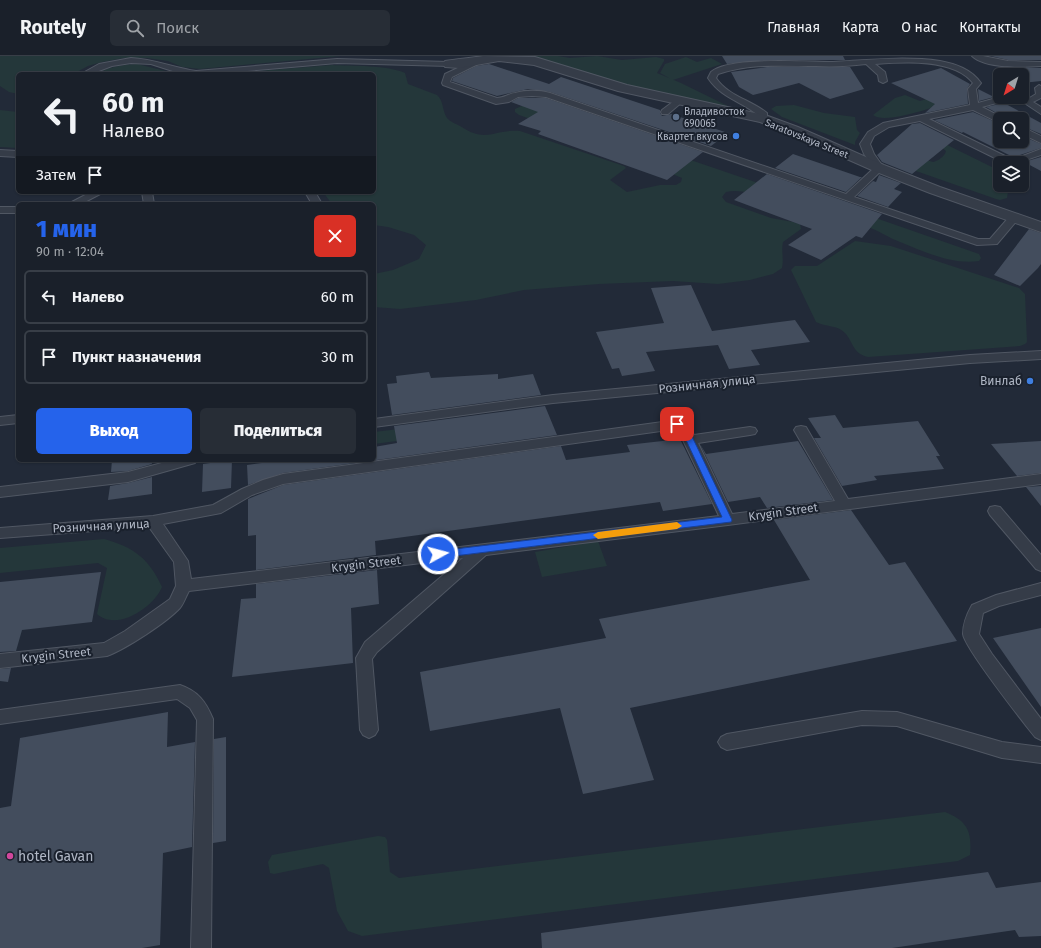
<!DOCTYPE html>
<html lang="ru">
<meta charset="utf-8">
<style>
:root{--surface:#1a202a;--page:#272d36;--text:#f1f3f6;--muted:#9fa3a8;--line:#383e47;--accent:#2563eb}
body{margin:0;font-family:"Fira Sans",sans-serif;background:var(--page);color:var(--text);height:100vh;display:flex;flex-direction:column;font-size:15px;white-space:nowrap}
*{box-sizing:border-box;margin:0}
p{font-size:13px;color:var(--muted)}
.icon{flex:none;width:22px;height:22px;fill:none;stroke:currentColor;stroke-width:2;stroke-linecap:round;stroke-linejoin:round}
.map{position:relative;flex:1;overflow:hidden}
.panel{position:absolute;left:16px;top:146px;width:360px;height:260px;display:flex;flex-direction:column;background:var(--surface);border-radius:6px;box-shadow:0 1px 3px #0004,0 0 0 1px var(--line)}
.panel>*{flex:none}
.banner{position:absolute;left:16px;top:16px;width:360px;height:122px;border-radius:6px;box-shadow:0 1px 3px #0004,0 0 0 1px var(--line);background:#1a202a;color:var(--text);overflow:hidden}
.needle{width:26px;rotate:218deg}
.buttons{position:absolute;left:993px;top:12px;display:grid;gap:8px}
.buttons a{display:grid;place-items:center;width:36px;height:36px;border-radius:6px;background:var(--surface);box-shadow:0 1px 3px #0004,0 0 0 1px var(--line);font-size:20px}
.pin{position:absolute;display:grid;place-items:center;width:34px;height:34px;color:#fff;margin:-17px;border-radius:8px;box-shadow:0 2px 6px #0006}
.me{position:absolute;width:44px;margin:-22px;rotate:83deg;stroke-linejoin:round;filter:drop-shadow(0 0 3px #0008)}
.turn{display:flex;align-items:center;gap:14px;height:84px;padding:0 20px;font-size:18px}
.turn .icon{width:52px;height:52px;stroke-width:2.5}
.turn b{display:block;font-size:28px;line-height:34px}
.then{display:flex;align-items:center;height:38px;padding:0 20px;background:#0003;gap:8px;font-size:15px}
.round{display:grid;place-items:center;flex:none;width:42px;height:42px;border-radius:6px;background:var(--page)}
.headline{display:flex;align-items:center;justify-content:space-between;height:68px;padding:0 20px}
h1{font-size:24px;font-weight:800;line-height:30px;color:var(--accent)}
.cta{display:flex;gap:8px;margin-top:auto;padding:8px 20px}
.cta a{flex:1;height:46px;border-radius:6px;background:var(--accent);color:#fff;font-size:16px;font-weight:800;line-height:46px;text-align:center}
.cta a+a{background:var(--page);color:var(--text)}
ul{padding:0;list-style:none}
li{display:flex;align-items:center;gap:12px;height:54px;margin:0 8px 6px;padding:0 12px;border:2px solid var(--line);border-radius:6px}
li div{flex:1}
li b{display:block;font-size:15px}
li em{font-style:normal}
header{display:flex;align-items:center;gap:24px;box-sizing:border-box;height:56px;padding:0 20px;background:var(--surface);border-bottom:1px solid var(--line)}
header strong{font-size:19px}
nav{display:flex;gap:22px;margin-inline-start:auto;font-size:14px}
.search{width:280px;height:36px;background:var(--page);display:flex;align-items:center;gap:10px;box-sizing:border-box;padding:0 14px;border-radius:6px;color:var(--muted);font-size:15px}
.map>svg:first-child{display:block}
.green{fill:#24373a}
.building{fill:#434d5d}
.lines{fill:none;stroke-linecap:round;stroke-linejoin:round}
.service-casing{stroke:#505763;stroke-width:2}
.minor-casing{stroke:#505763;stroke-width:2}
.service{fill:#353c48;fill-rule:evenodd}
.minor{fill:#353c48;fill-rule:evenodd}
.route{fill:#2563eb;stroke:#184099}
.slow{fill:#f59e0b}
.service-dot{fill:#5c6f8a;stroke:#1a212d;stroke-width:1.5}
.shop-dot{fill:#3f7fe0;stroke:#1a212d;stroke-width:1.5}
.hotel-dot{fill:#d1479c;stroke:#1a212d;stroke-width:1.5}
.labels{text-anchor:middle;stroke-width:4;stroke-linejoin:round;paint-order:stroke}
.far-poi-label{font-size:10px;fill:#b0b7c5;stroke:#1a212d;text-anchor:start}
.far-street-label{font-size:10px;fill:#b0b7c5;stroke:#1a212d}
.poi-label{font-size:12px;fill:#b0b7c5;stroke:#1a212d;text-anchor:end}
.street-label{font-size:12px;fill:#b0b7c5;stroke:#1a212d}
.near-poi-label{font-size:14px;fill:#b0b7c5;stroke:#1a212d;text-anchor:start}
</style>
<header>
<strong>Routely</strong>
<div class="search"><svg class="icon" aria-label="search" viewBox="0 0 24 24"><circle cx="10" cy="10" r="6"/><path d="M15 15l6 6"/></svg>Поиск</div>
<nav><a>Главная</a><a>Карта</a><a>О нас</a><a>Контакты</a></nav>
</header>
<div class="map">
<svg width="1041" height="892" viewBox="0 0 1041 892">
<rect width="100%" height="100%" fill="#222a38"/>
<!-- green -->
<path class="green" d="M 0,0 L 341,0 L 200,13 L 182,11 L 168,5 L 147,2 L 124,2 L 102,6 L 88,10 L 73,18 L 18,18 L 18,38 L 9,36 L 0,30 Z
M 517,0 L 558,0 L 570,2 L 597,0 L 622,4 L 656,1 L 664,3 L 664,5 L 657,17 L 681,27 L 734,53 L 625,30 L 539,4 Z
M 686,1 L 697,6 L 711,2 L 722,8 L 673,24 L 660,17 L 665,8 Z
M 137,8 L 178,18 L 95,18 C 109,11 121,9 137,8 Z
M 332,9 C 352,10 388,9 405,17 L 408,28 L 437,39 C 444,45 442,55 447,62 C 449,65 456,68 460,70 C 487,88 493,73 520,75 L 624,110 L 626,112 L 610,124 L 627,136 L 660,129 L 676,129 L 681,126 L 682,122 L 588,83 L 519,59 L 515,56 L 515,53 L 526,48 L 532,50 L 808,144 L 827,145 L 979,198 L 981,202 L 979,205 C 953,209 924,196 900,186 C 889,182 878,174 867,171 C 838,162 807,157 778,148 C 761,142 745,132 726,136 L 722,141 L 726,146 L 771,162 L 793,166 L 800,168 L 801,173 L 783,186 C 781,195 784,203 782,212 L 773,218 L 750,224 L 718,228 L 673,225 L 599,228 L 524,234 L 476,244 L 400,253 L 374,251 L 374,218 L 393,214 L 419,203 L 426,189 L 414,179 L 388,171 L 374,169 L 374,148 L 332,148 L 323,136 L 374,136 L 374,18 L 218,18 Z
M 949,36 L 963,41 C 946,47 886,70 873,59 L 895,42 L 905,39 L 920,45 Z
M 794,49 L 824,57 L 855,61 L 857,74 L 860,77 L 855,86 L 855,89 L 782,61 L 771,53 L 776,50 Z
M 0,54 L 18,56 L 18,92 L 0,91 Z
M 927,79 L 1000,115 L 1000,129 L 1009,129 L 1007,142 L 1000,144 L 996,143 L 896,108 L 909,99 L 933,106 C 938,105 945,100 946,95 Z
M 855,185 L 891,190 L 1019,232 L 1025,238 L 1027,286 L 1025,288 L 1020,290 L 868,301 C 852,297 854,287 845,277 C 838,269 825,271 816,266 L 791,214 L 795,210 L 817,210 Z
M 507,360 L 510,370 L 374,388 L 374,376 Z
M 104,483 C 133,491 149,502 162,531 C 154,551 117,576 97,558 L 107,512 L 98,507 L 0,517 L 0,492 Z
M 598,485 L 607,510 L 542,521 L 535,496 Z
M 945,756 C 968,765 972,776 970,799 L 958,805 L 362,880 L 348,875 L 337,855 L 329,812 L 323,808 L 274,818 L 270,817 L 268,806 L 272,799 L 378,780 L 385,781 L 387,784 L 390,816 L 399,822 Z"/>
<!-- building -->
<path class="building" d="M 722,0 L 843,0 L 845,4 L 769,4 L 727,8 Z
M 991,0 L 1041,0 L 1041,4 L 1008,4 Z
M 489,8 L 549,28 L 561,21 L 660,54 L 660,57 L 662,60 L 671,58 L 728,77 L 711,90 L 550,36 L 528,33 L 497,40 L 452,25 L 453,22 L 476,10 Z
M 767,11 L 850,11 L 864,33 L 830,43 L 799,27 L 753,39 L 739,31 L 731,16 Z
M 1002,11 L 1041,12 L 1041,25 L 1022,27 L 1022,19 L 1010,19 Z
M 941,12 L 970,28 L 967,33 L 968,48 L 925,57 L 935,48 L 891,27 Z
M 978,33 L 994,41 L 979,45 Z
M 518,42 L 546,42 L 703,96 L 667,124 L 538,78 L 541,75 L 518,68 L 538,56 L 511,46 Z
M 1004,47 L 1041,67 L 1041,78 L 1022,70 L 1022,63 L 1004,63 L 1004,61 L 986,51 Z
M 973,56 L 1000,68 L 1000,85 L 1022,85 L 1022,80 L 1041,88 L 1041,92 L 1020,99 L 1009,99 L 963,76 L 962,77 L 934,64 Z
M 920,67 L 954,84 L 912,118 L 882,106 L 877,99 L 912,68 Z
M 793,98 L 860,121 L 862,121 L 846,136 L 775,112 Z
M 1041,101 L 1041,115 L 1024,106 Z
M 767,118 L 882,158 L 862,182 L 856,180 L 821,204 L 788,189 L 812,173 L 734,144 Z
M 879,119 L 901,127 L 894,133 L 902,136 L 888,151 L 857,140 L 873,125 L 876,126 Z
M 1029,173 L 1041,177 L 1041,208 L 1038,212 L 1020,230 L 994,219 Z
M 691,229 L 712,275 L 795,264 L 810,286 L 751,294 L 760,309 L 729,313 L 718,289 L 646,296 L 655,315 L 622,320 L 619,312 L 612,313 L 596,276 L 664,267 L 651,232 Z
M 429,316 L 431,322 L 498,318 L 498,323 L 533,318 L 541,339 L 392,359 L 387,328 L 397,327 L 396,320 Z
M 545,350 L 557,379 L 283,417 L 248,429 L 247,409 L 284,404 L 374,404 L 374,391 L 397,387 L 394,370 Z
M 835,359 L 843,372 L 918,365 L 940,400 L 936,400 L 944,413 L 874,420 L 877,424 L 842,430 L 814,382 L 821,382 L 808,362 Z
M 680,383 L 712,448 L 663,455 L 660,446 L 375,485 L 376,499 L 256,514 L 256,479 L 248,480 L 248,443 L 283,429 L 561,390 L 566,404 L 630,396 L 627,389 Z
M 798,385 L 833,444 L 767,452 L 760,441 L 728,446 L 700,388 L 706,398 Z
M 1041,385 L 1041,417 L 1017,420 L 991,388 Z
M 112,404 L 151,404 L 152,408 L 128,415 L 111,416 Z
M 232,404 L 231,432 L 202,436 L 203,408 Z
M 152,421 L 152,438 L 108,444 L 110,430 L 128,427 Z
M 1041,430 L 1041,450 L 1026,431 Z
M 851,454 L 889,509 L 905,506 L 957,585 L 630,652 L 654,724 L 583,738 L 560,652 L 430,675 L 420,616 L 606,582 L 599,563 L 810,524 L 774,464 Z
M 377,514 L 379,548 L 351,552 L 353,607 L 232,621 L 241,543 L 256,542 L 256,528 Z
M 101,516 L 92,566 L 22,574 L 16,595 L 0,596 L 0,526 Z
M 1041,572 L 1041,651 L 993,582 Z
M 11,612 L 8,626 L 0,625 L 0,613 Z
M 168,656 L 167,691 L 195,686 L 192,791 L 163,797 L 160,889 L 142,892 L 0,892 L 0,752 L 11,750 L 20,682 Z
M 226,681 L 226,785 L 213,787 L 214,683 Z
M 988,816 L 996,832 L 1041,826 L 1041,880 L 1019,881 L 1015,874 L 892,892 L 542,892 L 541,877 Z"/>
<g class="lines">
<!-- service casing -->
<g class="service-casing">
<path id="service" d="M 972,0 L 983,0 L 1008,5 L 1041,6 L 1041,10 C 1023,11 986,13 972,0 Z
M 481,1 L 484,1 L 488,3 L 452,21 L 450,26 L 497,42 C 504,42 508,38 515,37 C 526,34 539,34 550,37 L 846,138 L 874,112 L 864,98 L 860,88 L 868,76 L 883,67 L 970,49 L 968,33 L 973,27 C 954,2 902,6 875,8 L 885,16 L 887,25 L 883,27 L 879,25 L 878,19 L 866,8 C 849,10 833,11 816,10 C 783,10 751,7 718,18 L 716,22 C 728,40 751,44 767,57 L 767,63 L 763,66 L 760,65 L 759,60 C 742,45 722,43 708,22 L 711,16 C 729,0 808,6 833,6 C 869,4 905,0 940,5 C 956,8 971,13 981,27 L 976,33 L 978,47 L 1000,41 L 1012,41 L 1011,43 L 982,51 L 1003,62 L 1000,63 L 1000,67 L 973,54 L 929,63 L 1005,100 L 1020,101 L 1041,93 L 1041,99 L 1020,106 L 1001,105 L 920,65 L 889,71 L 874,80 L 870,88 L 874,98 L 884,112 L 854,141 L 978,183 L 990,183 L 1010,160 L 1014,159 L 1019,162 L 997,188 L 977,189 L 546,41 L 532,40 L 518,41 L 509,46 L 496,48 L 443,29 L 442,27 L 445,18 Z
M 131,2 C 154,3 174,12 196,15 L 337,3 L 449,6 L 453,8 L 449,10 L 337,7 L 213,18 L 182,18 L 151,8 L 131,7 L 112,10 L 91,18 L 81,18 L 99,8 Z
M 1039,29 L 1041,30 L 1041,42 L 1033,46 L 1041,51 L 1041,58 L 1023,46 L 1036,38 L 1035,32 Z
M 678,42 L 681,43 L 682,45 L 681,47 L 668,58 L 662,58 L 661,56 L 662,54 Z
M 1022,71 L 1041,80 L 1041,87 L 1022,78 Z
M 0,94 L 18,95 L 18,101 L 0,100 Z
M 91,136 L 104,136 L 81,148 L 68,148 Z
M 142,136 L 152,136 L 154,148 L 144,148 Z
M 305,136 L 315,136 L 322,148 L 312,148 Z
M 0,151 L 18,151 L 18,157 L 0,157 Z
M 1041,295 L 1041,303 L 970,307 L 553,347 L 374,371 L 374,363 L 553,339 L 970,299 Z
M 18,359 L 18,367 L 0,369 L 0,361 Z
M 677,364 L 687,368 L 694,379 L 750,371 L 755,372 L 757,375 L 755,378 L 750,379 L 698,387 L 732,458 L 835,445 L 794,374 L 796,371 L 801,370 L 806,371 L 848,443 L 1041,418 L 1041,428 L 728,469 L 486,499 L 377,596 L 372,603 L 378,674 L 375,679 L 369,682 L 363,679 L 360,674 L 356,602 L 365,586 L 463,502 L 189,535 C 186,540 184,547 180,552 C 167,566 126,593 107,600 L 0,612 L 0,598 L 104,587 L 125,575 L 170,543 L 176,530 L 174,506 L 149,471 L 0,482 L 0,472 L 153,460 L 213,449 L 242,433 L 263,424 L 283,418 ZM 675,373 L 683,384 L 719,460 L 191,523 L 188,505 L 163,468 L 221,457 L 252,439 L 283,428 Z
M 173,404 L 197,404 L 195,407 L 128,426 L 0,441 L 0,431 L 128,416 Z
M 995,450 L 1000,451 L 1041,499 L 1041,515 L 1036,513 L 990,459 L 988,455 L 990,451 Z
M 1041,527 L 1041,539 L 999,550 L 983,557 L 979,578 L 992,598 L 1041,663 L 1041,684 L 1035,681 C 1023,666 964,591 963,578 C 963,567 967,558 972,549 L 996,539 Z
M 180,629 C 198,635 206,646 213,663 L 211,892 L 191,892 L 197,664 L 190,652 L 177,643 L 0,668 L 0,654 Z
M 862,655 L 897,656 L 1002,686 L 1041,691 L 1041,707 L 1002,702 L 897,670 L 862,669 L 727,694 L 721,691 L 718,686 L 721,681 L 727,678 Z"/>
</g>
<!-- minor casing -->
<g class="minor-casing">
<path id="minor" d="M 483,0 L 535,1 L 627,29 L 768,60 L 798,71 L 884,109 L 940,131 L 1041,166 L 1041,176 L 930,137 L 874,115 L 788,77 L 760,66 L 618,35 L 534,9 L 499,5 L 459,12 L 445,11 L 443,8 L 445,5 C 456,3 471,2 483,0 Z"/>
</g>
<!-- service -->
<use href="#service" class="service"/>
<!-- minor -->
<use href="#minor" class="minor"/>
</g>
<!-- route -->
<path class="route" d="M 677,365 L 687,370 L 732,464 L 731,466 L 438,502 L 434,501 L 433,498 L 434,496 L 438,495 L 722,461 L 686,384 L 679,372 L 672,368 Z"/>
<!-- slow -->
<path class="slow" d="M 677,466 L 682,470 L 677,473 L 598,483 L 593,479 L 598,476 Z"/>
<!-- markers -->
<circle class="service-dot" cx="676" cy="61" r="4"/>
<g class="shop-dot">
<circle cx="736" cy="80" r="4"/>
<circle cx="1030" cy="325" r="4"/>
</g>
<circle class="hotel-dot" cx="10" cy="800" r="4"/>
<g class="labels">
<!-- far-poi labels -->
<g class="far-poi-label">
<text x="684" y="59">Владивосток<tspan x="684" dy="12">690065</tspan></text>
<text x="728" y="84" text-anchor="end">Квартет вкусов</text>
</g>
<!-- far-street labels -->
<g class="far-street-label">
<text transform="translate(807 82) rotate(22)" y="4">Saratovskaya Street</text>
</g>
<!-- poi labels -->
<g class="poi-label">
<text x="1022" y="329">Винлаб</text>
</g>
<!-- street labels -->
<g class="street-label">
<text transform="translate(707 328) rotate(-6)" y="4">Розничная улица</text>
<text transform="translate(783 456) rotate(-8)" y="4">Krygin Street</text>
<text transform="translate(101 470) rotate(-3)" y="4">Розничная улица</text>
<text transform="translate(366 508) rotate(-7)" y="4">Krygin Street</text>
<text transform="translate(56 599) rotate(-6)" y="4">Krygin Street</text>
</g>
<!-- near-poi labels -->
<g class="near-poi-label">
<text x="18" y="805">hotel Gavan</text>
</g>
</g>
</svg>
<div class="buttons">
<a><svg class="needle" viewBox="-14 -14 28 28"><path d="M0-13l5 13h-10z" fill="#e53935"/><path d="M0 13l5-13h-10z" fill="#9fa3a8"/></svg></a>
<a><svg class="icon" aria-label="search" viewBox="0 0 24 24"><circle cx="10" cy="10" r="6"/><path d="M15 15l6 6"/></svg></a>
<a><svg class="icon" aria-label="layers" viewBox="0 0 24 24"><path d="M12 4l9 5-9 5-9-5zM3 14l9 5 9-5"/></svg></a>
</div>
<div class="pin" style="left:677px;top:368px;background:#d93025"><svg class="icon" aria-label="arrive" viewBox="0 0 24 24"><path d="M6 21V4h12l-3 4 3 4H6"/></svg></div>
<svg class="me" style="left:438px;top:498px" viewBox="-20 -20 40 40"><circle r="17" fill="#2563eb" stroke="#fff" stroke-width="3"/><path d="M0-11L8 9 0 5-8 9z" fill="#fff"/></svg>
<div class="banner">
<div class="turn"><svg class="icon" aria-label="left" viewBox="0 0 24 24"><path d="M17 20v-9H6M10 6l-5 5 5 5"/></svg><div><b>60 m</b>Налево</div></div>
<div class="then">Затем<svg class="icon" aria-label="arrive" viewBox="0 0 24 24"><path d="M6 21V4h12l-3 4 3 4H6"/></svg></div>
</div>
<section class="panel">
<div class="headline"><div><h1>1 мин</h1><p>90 m · 12:04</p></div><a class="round" style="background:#d93025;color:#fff"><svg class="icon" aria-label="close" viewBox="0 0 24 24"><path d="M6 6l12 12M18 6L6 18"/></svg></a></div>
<ul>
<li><svg class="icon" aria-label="left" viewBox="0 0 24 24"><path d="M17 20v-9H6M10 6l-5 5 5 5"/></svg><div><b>Налево</b></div><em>60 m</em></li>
<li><svg class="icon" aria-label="arrive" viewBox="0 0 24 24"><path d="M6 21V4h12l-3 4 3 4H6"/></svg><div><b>Пункт назначения</b></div><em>30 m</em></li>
</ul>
<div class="cta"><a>Выход</a><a>Поделиться</a></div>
</section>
</div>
